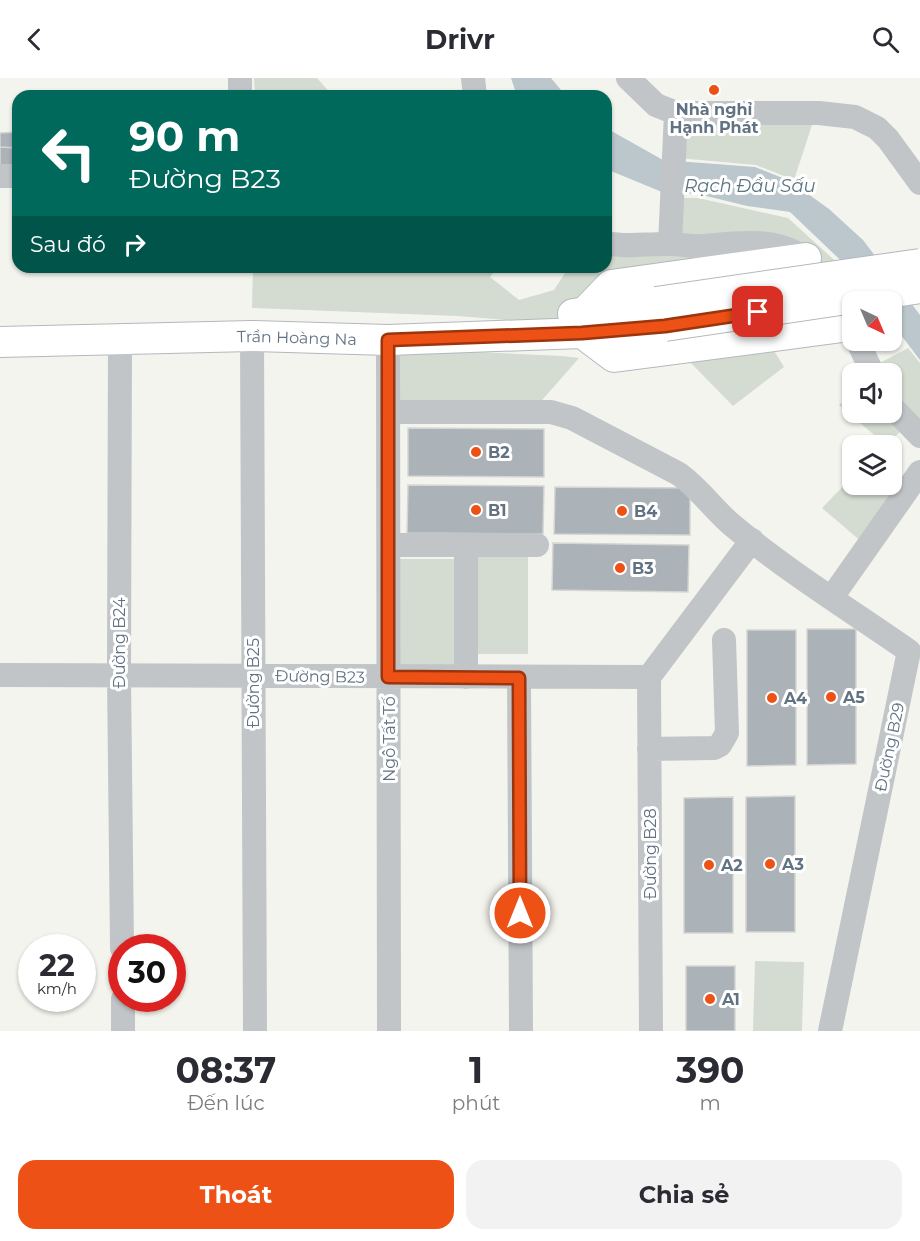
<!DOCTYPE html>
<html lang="vi">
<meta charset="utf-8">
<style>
:root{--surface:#fff;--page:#f2f2f3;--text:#2b2b33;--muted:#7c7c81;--accent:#ee5116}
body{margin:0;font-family:Montserrat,sans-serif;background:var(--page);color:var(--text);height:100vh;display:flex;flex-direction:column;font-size:22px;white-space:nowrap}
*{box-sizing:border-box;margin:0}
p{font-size:20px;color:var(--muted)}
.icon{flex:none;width:33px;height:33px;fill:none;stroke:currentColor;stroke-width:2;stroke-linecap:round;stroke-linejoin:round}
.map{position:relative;height:953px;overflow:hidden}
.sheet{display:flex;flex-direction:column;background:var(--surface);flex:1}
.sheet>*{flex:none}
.top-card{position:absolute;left:12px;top:12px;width:600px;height:183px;border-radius:18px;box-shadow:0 2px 4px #0004;background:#00695c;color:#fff;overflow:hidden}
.needle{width:39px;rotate:136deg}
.controls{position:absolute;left:842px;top:213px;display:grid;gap:12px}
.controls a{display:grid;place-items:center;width:60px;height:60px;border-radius:12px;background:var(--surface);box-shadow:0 2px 4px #0004;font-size:30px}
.speed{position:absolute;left:18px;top:856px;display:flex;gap:12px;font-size:30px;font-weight:700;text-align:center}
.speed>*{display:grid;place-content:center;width:78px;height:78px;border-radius:50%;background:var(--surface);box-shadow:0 2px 4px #0004;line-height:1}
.speed small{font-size:15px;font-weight:400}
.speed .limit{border:9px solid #d22;background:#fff;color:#111}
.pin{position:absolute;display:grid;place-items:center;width:51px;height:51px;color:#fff;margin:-26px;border-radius:12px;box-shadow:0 3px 9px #0006}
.me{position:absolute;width:66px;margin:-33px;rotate:0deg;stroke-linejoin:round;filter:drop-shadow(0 0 4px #0008)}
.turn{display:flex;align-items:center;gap:21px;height:126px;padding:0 18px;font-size:27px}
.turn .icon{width:78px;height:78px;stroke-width:2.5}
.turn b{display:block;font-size:42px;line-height:51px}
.then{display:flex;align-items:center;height:57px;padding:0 18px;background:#0003;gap:12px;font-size:22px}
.eta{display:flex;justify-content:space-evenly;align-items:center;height:102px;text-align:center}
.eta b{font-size:36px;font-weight:700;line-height:42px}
.primary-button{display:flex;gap:12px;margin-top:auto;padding:12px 18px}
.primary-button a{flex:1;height:69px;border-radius:18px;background:var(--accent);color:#fff;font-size:24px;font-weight:700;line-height:69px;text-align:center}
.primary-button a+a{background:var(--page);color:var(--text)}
header{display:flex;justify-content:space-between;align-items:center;height:78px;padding:0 18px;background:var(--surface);font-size:27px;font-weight:700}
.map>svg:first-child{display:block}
.green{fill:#d4dbd0}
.water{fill:#bbc7cc}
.building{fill:#abb2b8;stroke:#d5d5d2;stroke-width:1.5}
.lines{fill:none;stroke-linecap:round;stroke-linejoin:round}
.major-casing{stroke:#b4b8bc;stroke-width:32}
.minor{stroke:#c1c5c8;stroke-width:24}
.major{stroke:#fff;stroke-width:30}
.major-bridge-casing{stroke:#b4b8bc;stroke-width:32;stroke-linecap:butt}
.major-bridge{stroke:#fff;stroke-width:30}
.route-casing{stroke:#9b350e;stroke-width:15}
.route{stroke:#ee5116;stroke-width:10}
.poi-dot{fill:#ee5116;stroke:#fff;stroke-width:2}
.labels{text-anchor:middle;stroke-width:6;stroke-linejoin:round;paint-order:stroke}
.poi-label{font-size:16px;font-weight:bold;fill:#617283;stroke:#fff;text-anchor:start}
.street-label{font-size:16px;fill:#617283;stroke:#fff}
.water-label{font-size:18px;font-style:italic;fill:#5c7580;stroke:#fff}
</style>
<header><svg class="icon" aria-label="back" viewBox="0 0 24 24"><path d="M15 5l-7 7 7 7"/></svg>Drivr<svg class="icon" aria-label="search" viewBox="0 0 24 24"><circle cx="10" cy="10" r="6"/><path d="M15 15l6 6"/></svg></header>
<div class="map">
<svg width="920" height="953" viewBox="0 0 920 953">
<rect width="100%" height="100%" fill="#f4f4ef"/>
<!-- green -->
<path class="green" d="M 254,0 L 317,0 L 333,18 L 255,18 Z
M 813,44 L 794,102 L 756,87 L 678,80 L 681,47 Z
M 679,120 L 698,120 L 788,140 L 854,200 L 677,161 Z
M 741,170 L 570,247 L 457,238 L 252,230 L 253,189 L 497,189 L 490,199 L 519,222 L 554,212 L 569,189 L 606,189 L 606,172 Z
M 395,270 L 563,278 L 579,280 L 537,328 L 397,328 Z
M 908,270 L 920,285 L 920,352 L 891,318 L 891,296 L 880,295 L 876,287 Z
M 773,271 L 784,289 L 733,328 L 688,282 Z
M 852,315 L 852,334 L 889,335 L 902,352 L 886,367 L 839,327 Z
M 852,399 L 852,406 L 880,407 L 894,420 L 863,465 L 822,430 Z
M 476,478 L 528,478 L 528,576 L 476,576 Z
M 397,481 L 459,481 L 458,589 L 402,589 L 396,583 Z
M 755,883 L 804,884 L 802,953 L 753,953 Z"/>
<!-- water -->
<path class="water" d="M 511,0 L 551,0 L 566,18 L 517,18 Z
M 606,50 L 663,82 L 755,89 L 790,103 L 829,131 L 863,162 L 920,237 L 920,282 L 891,244 L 891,224 L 856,197 L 790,134 L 747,128 L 698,116 L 662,114 L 606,91 Z"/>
<!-- building -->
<path class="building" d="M 18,54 L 18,70 L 0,69 L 0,55 Z
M 0,69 L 18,70 L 18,88 L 0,88 Z
M 408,350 L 544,351 L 544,399 L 408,398 Z
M 408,407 L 544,408 L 543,456 L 407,455 Z
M 555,409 L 690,410 L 690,457 L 554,456 Z
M 553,465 L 689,467 L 688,514 L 552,512 Z
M 807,551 L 856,551 L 856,686 L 807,687 Z
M 747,552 L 796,552 L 796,687 L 747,688 Z
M 795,718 L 795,854 L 746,854 L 746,719 Z
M 733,719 L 733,855 L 684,855 L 684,720 Z
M 686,888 L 735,888 L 735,953 L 686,953 Z"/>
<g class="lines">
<!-- major casing -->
<g class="major-casing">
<g id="major">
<path d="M 573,236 L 656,224"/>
<path d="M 583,236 L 611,207 L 806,180"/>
<path d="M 582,255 L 614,279 L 850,248"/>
<path id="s1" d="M 0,264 L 252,258 L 388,262 L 582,255 L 665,248"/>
</g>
</g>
<!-- minor -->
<path class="minor" d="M 240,0 L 240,18
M 473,0 L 475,18
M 628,0 L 656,27 L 676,35 L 819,35 L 855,39 L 877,50 L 888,61 L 920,105
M 0,98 L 18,98
M 606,165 C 628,170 648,165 671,166 C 681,166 692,169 703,168 C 741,165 778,158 810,184
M 670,166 L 676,35
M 252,258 L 255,953
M 120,260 L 119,597 L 122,870
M 388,262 L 389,953
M 857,262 L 873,296
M 891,328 L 920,358
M 389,334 L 551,334 L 572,340 L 679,396 C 700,411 713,431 732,447 C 787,493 850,532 909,573 L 830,953
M 389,467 L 537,467
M 832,519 L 920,394
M 0,597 L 649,599 L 752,462
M 466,599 L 466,467
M 649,599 L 651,953
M 519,600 L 521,953
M 649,671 L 714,670 L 720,667 L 727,655 L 724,562
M 123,921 L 123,953"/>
<!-- major -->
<use href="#major" class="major"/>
<!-- major-bridge casing -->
<g class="major-bridge-casing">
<path id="major-bridge" d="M 656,224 L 920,186
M 665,248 L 920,210"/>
</g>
<!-- major-bridge -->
<use href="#major-bridge" class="major-bridge"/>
</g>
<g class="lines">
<!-- route casing -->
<g class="route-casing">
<path id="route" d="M 520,835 L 519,600 L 388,599 L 388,262 L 582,255 L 665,248 L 758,234"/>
</g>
<!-- route -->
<use href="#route" class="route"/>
</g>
<!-- markers -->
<g class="poi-dot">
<circle cx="714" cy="12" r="6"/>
<circle cx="476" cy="374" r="6"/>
<circle cx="476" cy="432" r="6"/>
<circle cx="622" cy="433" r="6"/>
<circle cx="620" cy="490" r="6"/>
<circle cx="831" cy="619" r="6"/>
<circle cx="772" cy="620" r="6"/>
<circle cx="770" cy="786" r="6"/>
<circle cx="709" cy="787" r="6"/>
<circle cx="710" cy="921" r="6"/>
</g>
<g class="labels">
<!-- poi labels -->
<g class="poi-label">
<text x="714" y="37" text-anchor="middle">Nhà nghỉ<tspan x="714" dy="18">Hạnh Phát</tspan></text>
<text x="488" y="380">B2</text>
<text x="488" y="438">B1</text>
<text x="634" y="439">B4</text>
<text x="632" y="496">B3</text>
<text x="843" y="625">A5</text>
<text x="784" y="626">A4</text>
<text x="782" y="792">A3</text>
<text x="721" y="793">A2</text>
<text x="722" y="927">A1</text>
</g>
<!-- street labels -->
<g class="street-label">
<text dy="6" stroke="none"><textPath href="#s1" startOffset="297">Trần Hoàng Na</textPath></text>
<text transform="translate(119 565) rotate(-90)" y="6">Đường B24</text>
<text transform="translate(320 598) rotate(1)" y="6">Đường B23</text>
<text transform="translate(253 605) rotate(-90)" y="6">Đường B25</text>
<text transform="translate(389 661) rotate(-90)" y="6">Ngô Tất Tố</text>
<text transform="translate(889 669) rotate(-78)" y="6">Đường B29</text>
<text transform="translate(650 776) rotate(-90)" y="6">Đường B28</text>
</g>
<!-- water labels -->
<g class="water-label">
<text x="750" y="114">Rạch Đầu Sấu</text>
</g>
</g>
</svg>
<div class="controls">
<a><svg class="needle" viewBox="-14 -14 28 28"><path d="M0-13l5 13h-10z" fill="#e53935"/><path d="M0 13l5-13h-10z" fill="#7c7c81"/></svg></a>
<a><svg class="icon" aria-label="sound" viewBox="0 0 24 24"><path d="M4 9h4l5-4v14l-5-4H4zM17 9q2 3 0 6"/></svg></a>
<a><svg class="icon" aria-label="layers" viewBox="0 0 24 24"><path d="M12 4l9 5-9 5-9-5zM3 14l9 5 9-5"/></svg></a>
</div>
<div class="speed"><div>22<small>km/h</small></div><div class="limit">30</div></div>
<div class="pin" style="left:758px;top:234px;background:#d93025"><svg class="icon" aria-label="arrive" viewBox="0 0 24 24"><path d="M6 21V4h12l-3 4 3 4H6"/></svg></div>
<svg class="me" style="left:520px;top:835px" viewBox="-20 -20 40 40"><circle r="17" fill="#ee5116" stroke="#fff" stroke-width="3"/><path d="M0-11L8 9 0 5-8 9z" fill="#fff"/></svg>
<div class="top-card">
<div class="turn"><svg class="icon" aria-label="left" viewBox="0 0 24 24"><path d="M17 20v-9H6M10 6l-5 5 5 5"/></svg><div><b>90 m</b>Đường B23</div></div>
<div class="then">Sau đó<svg class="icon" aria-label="right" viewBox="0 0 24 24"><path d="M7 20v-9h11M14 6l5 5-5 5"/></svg></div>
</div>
</div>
<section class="sheet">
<div class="eta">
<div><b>08:37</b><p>Đến lúc</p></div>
<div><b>1</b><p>phút</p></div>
<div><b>390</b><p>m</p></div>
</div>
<div class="primary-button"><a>Thoát</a><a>Chia sẻ</a></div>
</section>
